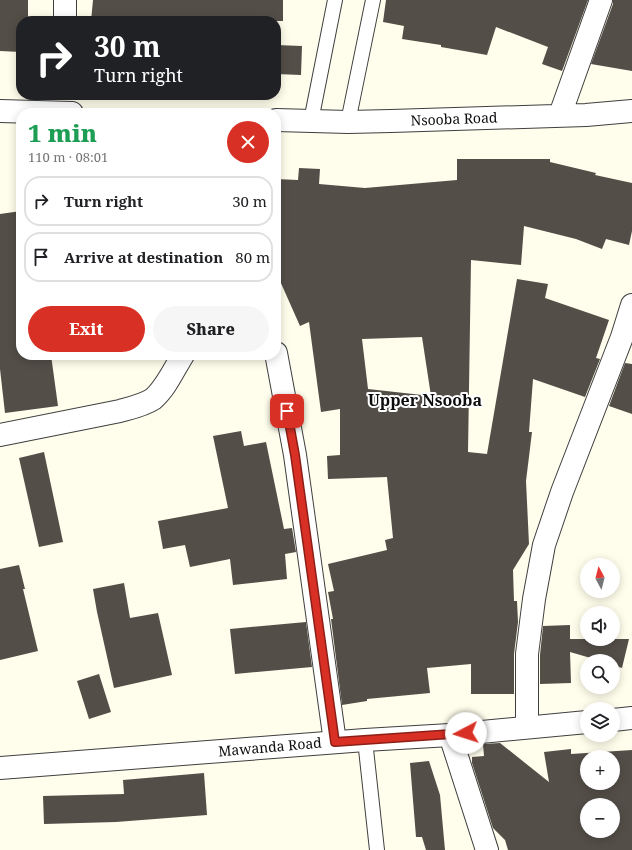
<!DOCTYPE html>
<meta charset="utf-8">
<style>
:root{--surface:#fff;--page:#f6f6f6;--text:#202124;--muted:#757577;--line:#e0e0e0;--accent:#d93025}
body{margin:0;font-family:"Noto Serif",serif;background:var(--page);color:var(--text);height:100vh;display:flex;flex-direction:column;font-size:15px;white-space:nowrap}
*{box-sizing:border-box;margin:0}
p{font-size:13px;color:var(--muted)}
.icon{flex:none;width:22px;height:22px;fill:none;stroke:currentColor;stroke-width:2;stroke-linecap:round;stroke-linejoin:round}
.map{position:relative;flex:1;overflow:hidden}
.sheet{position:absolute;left:16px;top:108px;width:265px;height:252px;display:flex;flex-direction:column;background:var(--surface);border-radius:16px;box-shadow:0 2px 10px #0003}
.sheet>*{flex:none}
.top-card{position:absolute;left:16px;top:16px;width:265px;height:84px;border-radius:16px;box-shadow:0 2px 10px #0003;background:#202124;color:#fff;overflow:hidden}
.needle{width:26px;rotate:353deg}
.tools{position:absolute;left:580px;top:558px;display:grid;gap:8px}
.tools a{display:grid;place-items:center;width:40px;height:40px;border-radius:50%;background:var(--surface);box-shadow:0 2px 10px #0003;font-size:20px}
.pin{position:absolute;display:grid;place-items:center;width:34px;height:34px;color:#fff;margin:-17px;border-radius:8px;box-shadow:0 2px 6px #0006}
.me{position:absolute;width:44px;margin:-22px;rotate:265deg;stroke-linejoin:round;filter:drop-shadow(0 0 3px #0008)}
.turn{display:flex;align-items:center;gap:14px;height:84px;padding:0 12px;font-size:18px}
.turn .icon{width:52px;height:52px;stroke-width:2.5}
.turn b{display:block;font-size:28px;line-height:34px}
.round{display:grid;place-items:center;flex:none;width:42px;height:42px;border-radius:21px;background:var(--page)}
.summary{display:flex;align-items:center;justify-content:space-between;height:68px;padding:0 12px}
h1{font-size:24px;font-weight:800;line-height:30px;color:#1e9e55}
.cta{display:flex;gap:8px;margin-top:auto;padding:8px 12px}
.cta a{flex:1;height:46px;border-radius:24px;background:var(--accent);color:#fff;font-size:16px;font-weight:800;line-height:46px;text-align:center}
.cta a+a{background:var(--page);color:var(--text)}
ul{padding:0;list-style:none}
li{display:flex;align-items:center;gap:12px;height:50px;margin:0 8px 6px;padding:0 4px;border:2px solid var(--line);border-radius:16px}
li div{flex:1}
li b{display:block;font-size:15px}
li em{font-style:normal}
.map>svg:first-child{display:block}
.building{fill:#544e48;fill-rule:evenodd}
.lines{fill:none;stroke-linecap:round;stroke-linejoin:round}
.service-casing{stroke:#3f3f3f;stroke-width:16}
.minor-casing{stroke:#3f3f3f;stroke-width:24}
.tertiary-casing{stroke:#3f3f3f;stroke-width:24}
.service{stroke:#fff;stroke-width:14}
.minor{stroke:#fff;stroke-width:22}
.tertiary{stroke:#fff;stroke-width:22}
.route-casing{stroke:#8d1f18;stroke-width:10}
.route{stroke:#d93025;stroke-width:7}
.labels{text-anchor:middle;stroke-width:4;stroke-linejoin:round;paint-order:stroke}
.street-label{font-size:14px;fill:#0c0c0c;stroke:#fff}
.quarter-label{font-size:16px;font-weight:bold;fill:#0c0c0c;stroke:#fff}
</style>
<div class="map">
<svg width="632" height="850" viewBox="0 0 632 850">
<rect width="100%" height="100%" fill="#fffdeb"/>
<!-- building -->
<path class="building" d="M 0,0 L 28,0 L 28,21 L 21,21 L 21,52 L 0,51 Z
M 93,0 L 283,0 L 283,21 L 91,21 Z
M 386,0 L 588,0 L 562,71 L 542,64 L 548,47 L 496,27 L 487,55 L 441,47 L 441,45 L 402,39 L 404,26 L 383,22 Z
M 613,0 L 632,0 L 632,71 L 591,64 L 613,4 Z
M 276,45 L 302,46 L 301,75 L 276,74 Z
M 457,159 L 550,159 L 550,162 L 596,173 L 595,175 L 632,183 L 632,231 L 629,245 L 606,239 L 602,249 L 576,239 L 524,226 L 521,265 L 471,260 L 468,452 L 487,454 L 517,279 L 548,284 L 545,298 L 609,320 L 596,358 L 600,359 L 585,397 L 533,379 L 529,432 L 532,432 L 526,481 L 529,544 L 513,570 L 514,601 L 517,601 L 518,622 L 514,654 L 514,694 L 471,694 L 471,664 L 427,668 L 430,693 L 367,699 L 367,701 L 342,705 L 331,619 L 333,619 L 328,592 L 334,591 L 328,564 L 387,550 L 385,540 L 393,538 L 387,477 L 328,479 L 327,456 L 340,455 L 340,409 L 321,412 L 309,322 L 300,326 L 276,272 L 276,179 L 298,180 L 299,168 L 320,169 L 319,184 L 365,188 L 457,180 ZM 422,337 L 431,396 L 368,389 L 362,339 Z
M 21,211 L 21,249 L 18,250 L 21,273 L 21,355 L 51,355 L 58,406 L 5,413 L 0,369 L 0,214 Z
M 625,363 L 632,364 L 632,414 L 609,406 Z
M 241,431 L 244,446 L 266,442 L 284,529 L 292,528 L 296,552 L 285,554 L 287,579 L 233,585 L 230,559 L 190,567 L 185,545 L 163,549 L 158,521 L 228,508 L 213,436 Z
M 44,452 L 63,542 L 39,547 L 19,458 Z
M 19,565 L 25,589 L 23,589 L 38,651 L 0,660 L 0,569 Z
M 124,583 L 130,618 L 158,613 L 172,675 L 114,688 L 97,612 L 93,589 Z
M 306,622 L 312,667 L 235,674 L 230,629 Z
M 570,625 L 570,639 L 629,639 L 622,668 L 613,665 L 613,661 L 601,661 L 570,652 L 571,683 L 540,684 L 540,655 L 543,626 Z
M 99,674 L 111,712 L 89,719 L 77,681 Z
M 500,743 L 549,782 L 544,752 L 571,749 L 571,754 L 632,750 L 632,850 L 508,850 L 505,840 L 493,828 L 472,763 L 472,757 L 484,756 L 483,744 ZM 587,757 L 613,757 L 613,783 L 587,783 ZM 587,805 L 613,805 L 613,831 L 587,831 Z
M 429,761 L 440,795 L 445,850 L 426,850 L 422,837 L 416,837 L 410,763 Z
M 204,773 L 207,815 L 116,822 L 44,824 L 43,796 L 124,794 L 123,780 Z"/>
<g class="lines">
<!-- service casing -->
<g class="service-casing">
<path id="service" d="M 311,121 L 335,0
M 348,122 L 373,0
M 365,740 L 377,850"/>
</g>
<!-- minor casing -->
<g class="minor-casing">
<path id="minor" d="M 65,21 L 65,0
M 0,111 L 72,113
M 560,115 L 601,0
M 276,120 L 348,122 L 391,121 L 586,115 L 632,111
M 276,353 L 295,455 L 335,742
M 0,435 L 120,411 C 131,408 144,405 153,399 C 166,388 174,369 183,355
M 527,727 L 527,654 L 534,599 L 544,545 L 562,492 L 622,337 L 632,305
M 450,735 L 487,850"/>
</g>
<!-- tertiary casing -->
<g class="tertiary-casing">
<path id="tertiary" d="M 613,720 L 632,718
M 0,768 L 365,740 L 450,735 L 587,722"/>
</g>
<!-- service -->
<use href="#service" class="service"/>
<!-- minor -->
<use href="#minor" class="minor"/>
<!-- tertiary -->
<use href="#tertiary" class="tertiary"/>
</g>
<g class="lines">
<!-- route casing -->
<g class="route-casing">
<path id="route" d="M 287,411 L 295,455 L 335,742 L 466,733"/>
</g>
<!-- route -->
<use href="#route" class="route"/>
</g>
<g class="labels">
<!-- street labels -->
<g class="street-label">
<text transform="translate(454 119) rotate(-2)" y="5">Nsooba Road</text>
<text transform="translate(270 747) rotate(-5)" y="5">Mawanda Road</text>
</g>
<!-- quarter labels -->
<g class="quarter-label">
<text x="425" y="406">Upper Nsooba</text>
</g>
</g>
</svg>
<div class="tools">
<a><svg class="needle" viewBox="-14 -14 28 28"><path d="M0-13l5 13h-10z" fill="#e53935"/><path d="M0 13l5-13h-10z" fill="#757577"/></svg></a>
<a><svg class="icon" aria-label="sound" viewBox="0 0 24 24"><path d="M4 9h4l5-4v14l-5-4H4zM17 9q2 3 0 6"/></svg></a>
<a><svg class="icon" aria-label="search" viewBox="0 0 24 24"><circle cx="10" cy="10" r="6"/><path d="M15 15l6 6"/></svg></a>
<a><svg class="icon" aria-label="layers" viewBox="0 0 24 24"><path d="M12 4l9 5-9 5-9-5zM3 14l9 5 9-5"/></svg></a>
<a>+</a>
<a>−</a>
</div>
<div class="pin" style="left:287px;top:411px;background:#d93025"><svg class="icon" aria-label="arrive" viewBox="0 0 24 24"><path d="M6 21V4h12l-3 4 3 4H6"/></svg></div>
<svg class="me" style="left:466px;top:733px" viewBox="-20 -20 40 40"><circle r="19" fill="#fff"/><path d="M0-13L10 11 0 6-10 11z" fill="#d93025"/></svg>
<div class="top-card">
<div class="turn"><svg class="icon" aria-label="right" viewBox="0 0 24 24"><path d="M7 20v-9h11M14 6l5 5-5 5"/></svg><div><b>30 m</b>Turn right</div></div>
</div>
<section class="sheet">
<div class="summary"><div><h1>1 min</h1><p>110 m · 08:01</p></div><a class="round" style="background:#d93025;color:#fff"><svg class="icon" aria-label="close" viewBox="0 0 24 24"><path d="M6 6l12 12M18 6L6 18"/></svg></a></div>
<ul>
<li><svg class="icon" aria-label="right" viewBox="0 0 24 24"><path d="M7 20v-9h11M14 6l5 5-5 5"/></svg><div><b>Turn right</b></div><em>30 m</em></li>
<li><svg class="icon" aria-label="arrive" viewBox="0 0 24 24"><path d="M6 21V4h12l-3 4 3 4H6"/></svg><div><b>Arrive at destination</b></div><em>80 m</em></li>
</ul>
<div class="cta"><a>Exit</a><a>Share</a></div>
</section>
</div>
